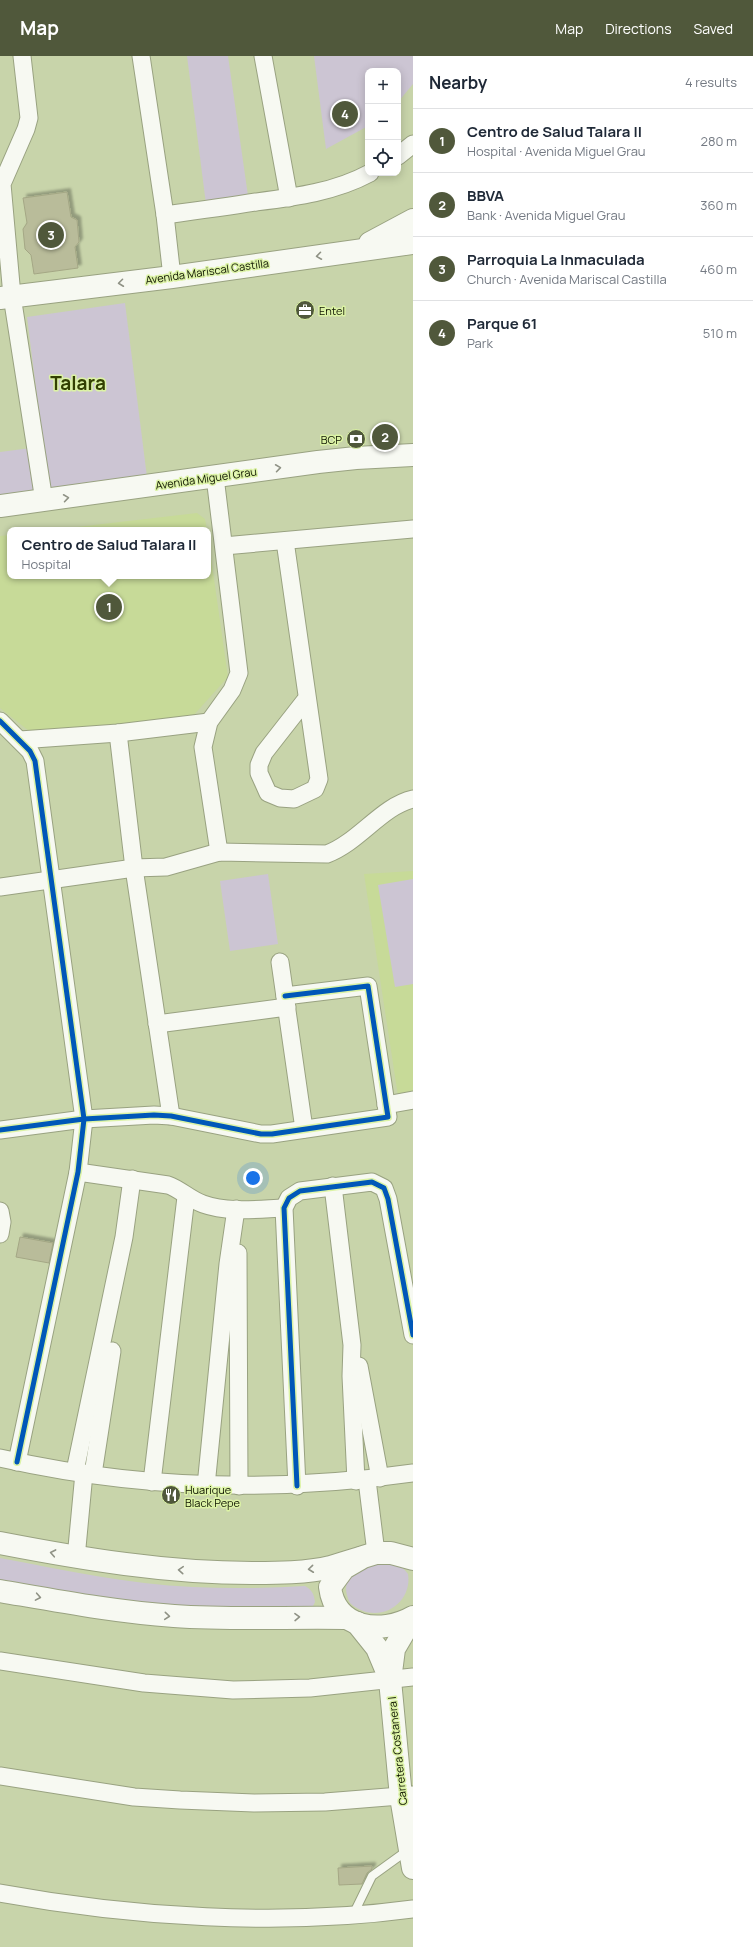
<!DOCTYPE html>
<html lang="en">
<head>
<meta charset="utf-8">
<style>
  :root { --surface:#fff; --page:#f2f2f3; --text:#1f2937; --muted:#747a83; --line:#e0e1e3; --accent:#50583b }
  body { margin:0; font-family:Manrope,sans-serif; background:var(--page); color:var(--text) }
  .controls { position:absolute; right:12px; top:12px; display:grid; overflow:hidden; border-radius:8px; box-shadow:0 2px 10px #0003 }
  .controls button { width:36px; height:36px; display:grid; place-items:center; padding:0; border:0; border-bottom:1px solid var(--line); background:var(--surface); color:var(--text); font:20px sans-serif }
  .you { position:absolute; left:253px; top:1122px; width:14px; height:14px; margin:-10px; border:3px solid #fff; border-radius:50%; background:#1a73e8; box-shadow:0 0 0 6px #1a73e833 }
  .badge { display:grid; place-items:center; width:26px; height:26px; border-radius:50%; background:var(--accent); color:#fff; font-size:13px; font-weight:700 }
  .pin { position:absolute; translate:-50% -50%; border:2px solid #fff; box-shadow:0 1px 4px #0006 }
  .popup { position:absolute; left:7px; top:471px; width:204px; height:52px; box-sizing:border-box; display:grid; place-content:center; border-radius:8px; background:var(--surface); filter:drop-shadow(0 1px 3px #0005); font-size:13px; white-space:nowrap; color:var(--muted) }
  .popup b { font-size:15px; color:var(--text) }
  .popup::after { content:''; position:absolute; left:50%; top:100%; margin-left:-8px; border:8px solid transparent; border-top-color:var(--surface) }
  .list { margin:0; padding:0; list-style:none }
  h2 { display:flex; justify-content:space-between; align-items:center; height:52px; margin:0; padding:0 16px; font-size:17px }
  h2 small { font-size:13px; font-weight:400; color:var(--muted) }
  .list li { display:grid; grid-template-columns:26px 1fr auto; gap:12px; align-items:center; box-sizing:border-box; height:64px; padding:0 16px; border-top:1px solid var(--line) }
  .list b { display:block; font-size:15px; white-space:nowrap }
  .list p { margin:0; font-size:13px; white-space:nowrap; color:var(--muted) }
  .list em { font-size:13px; font-style:normal; color:var(--muted) }
  .icon { flex:none; width:22px; height:22px; fill:none; stroke:currentColor; stroke-width:2; stroke-linecap:round; stroke-linejoin:round }
  .map { position:relative; flex:none; width:413px; height:1891px; overflow:hidden }
  header { display:flex; align-items:center; gap:24px; box-sizing:border-box; height:56px; padding:0 20px; background:var(--accent); color:#fff }
  header strong { font-size:19px }
  nav { display:flex; gap:22px; margin-inline-start:auto; font-size:14px }
  main { display:flex }
  aside { flex:1; background:var(--surface) }
  .map>svg:first-child { display:block }
  .built { fill:#c7da98 }
  .green { fill:#ccc5d3 }
  .building { fill:#b9bc9a; stroke:#a4a785; filter:url(#shadow) }
  .lines { fill:none; stroke-linecap:round; stroke-linejoin:round }
  .lane-casing { stroke:#99a281; stroke-width:10 }
  .street-casing { stroke:#99a281; stroke-width:19 }
  .secondary-casing { stroke:#99a281; stroke-width:24 }
  .primary-casing { stroke:#99a281; stroke-width:24 }
  .lane { stroke:#f7f9f2; stroke-width:8 }
  .street { stroke:#f7f9f2; stroke-width:17 }
  .secondary { stroke:#f7f9f2; stroke-width:22 }
  .primary { stroke:#f7f9f2; stroke-width:22 }
  .cycleway-casing { stroke:#dcf3a5; stroke-width:8 }
  .cycleway { stroke:#0057b8; stroke-width:5 }
  .oneway { stroke:#8f9285 }
  .labels { text-anchor:middle; dominant-baseline:central; stroke-width:3; stroke-linejoin:round; paint-order:stroke }
  .street-label { font-size:11px; fill:#0f1500; stroke:#dcf3a5 }
  .poi-label { font-size:11px; fill:#0f1500; stroke:#dcf3a5; text-anchor:start }
  .town-label { font-size:19px; font-weight:bold; fill:#334003; stroke:#dcf3a5 }
</style>
</head>
<body>
<header>
<strong>Map</strong>
<nav><a>Map</a><a>Directions</a><a>Saved</a></nav>
</header>
<main>
<div class="map">
<svg width="413" height="1891" viewBox="0 0 413 1891">
  <defs>
    <filter id="shadow"><feDropShadow dx="3.5" dy="-3.5" stdDeviation="1" flood-color="#0004"/></filter>
  </defs>
  <rect width="100%" height="100%" fill="#c8d4aa"/>
  <g class="built">
    <path d="M197,457L205,463L207,474H51Z"/>
    <path d="M10,479V520H208V481L228,621L192,661L38,682L0,652V480Z"/>
    <path d="M413,815V1038L398,1040L364,818Z"/>
  </g>
  <g class="green">
    <path d="M187,0H228L248,140L206,148Z"/>
    <path d="M314,0H413V28L398,46V15H368V70L326,93Z"/>
    <path d="M125,247L149,437L50,444L27,261Z"/>
    <path d="M31,392L36,434L0,455V396Z"/>
    <path d="M268,818L278,888L230,895L220,825Z"/>
    <path d="M413,823V928L395,931L378,829Z"/>
    <path d="M0,1502C64,1514 128,1528 193,1531C230,1533 268,1532 305,1530C312,1534 314,1538 315,1546L312,1552L195,1554L0,1527Z"/>
    <path d="M366,1506C375,1507 387,1506 396,1508C401,1510 405,1514 408,1518C413,1548 377,1571 350,1547C340,1525 351,1520 366,1506Z"/>
  </g>
  <g class="building">
    <path d="M67,136L71,161L77,164L79,186L75,191L78,212L34,218L31,199L25,193L23,173L27,167L23,142Z"/>
    <path d="M20,1181L53,1187L49,1207L16,1201Z"/>
    <path d="M372,1810V1813L367,1817L362,1828L339,1829L338,1812Z"/>
  </g>
  <g class="lines">
    <g class="lane-casing">
      <path id="lane" d="M353,1859L372,1820L408,1794"/>
    </g>
    <g class="street-casing">
      <g id="street">
        <path d="M22,0L29,62L26,73L2,128L12,240L44,445"/>
        <path d="M141,0L165,159L172,221"/>
        <path d="M263,0L289,142"/>
        <path d="M398,100L413,88"/>
        <path d="M165,159C195,155 225,151 256,146C295,141 335,136 370,117"/>
        <path d="M215,421L239,617L232,634L209,666L203,691L219,796"/>
        <path d="M285,485L319,723L315,733L294,743L280,742L268,737L259,717V709L264,697L307,642"/>
        <path d="M224,490L413,473"/>
        <path d="M0,665L30,695L35,705L84,1063L78,1116L17,1406"/>
        <path d="M118,677L134,812L171,1060"/>
        <path d="M20,684L118,677L209,666"/>
        <path d="M0,831L134,812L166,811L219,796L327,798C359,786 382,750 413,743"/>
        <path d="M280,906L304,1073"/>
        <path d="M157,968L287,951"/>
        <path d="M386,1049L413,1044"/>
        <path d="M0,1074L84,1063L154,1059L171,1060L261,1078H272L388,1061L368,930L285,940"/>
        <path d="M78,1116L168,1129C180,1133 189,1143 203,1148C228,1157 258,1153 284,1152"/>
        <path d="M333,1130L352,1289L351,1320L356,1425"/>
        <path d="M0,1155L2,1166L0,1178"/>
        <path d="M238,1197L239,1430"/>
        <path d="M359,1310L380,1422"/>
        <path d="M0,1402C137,1433 274,1437 413,1417"/>
        <path d="M75,1415L124,1181L132,1123"/>
        <path d="M93,1418L112,1295"/>
        <path d="M367,1424L376,1497"/>
        <path d="M152,1426L186,1141"/>
        <path d="M206,1430L228,1208L236,1153"/>
        <path d="M297,1430L284,1152L289,1142L300,1135L372,1126L384,1132L388,1143L413,1279"/>
        <path d="M76,1502L84,1417"/>
        <path d="M0,1605L144,1627L233,1634L310,1632L413,1621"/>
        <path d="M0,1720L134,1741L180,1744L254,1747L325,1746L413,1739"/>
        <path d="M0,1837C131,1861 281,1871 413,1853"/>
      </g>
    </g>
    <g class="secondary-casing">
      <g id="secondary">
        <path d="M370,187L413,164"/>
        <path d="M0,242L172,221L413,187"/>
        <path d="M0,450L318,406L356,402L413,399"/>
        <path d="M0,1487C83,1503 167,1517 252,1517C276,1517 307,1517 331,1511C340,1508 350,1505 360,1502"/>
        <path d="M0,1535C58,1545 116,1556 174,1560C231,1564 288,1561 345,1562"/>
      </g>
    </g>
    <g class="primary-casing">
      <g id="primary">
        <path d="M413,1503L391,1497H376L363,1501L344,1512L330,1531C335,1573 381,1579 413,1561"/>
        <path d="M412,1562L394,1593L390,1624L401,1741L413,1812"/>
        <path d="M357,1567L377,1592L390,1623"/>
      </g>
    </g>
    <use href="#lane" class="lane"/>
    <use href="#street" class="street"/>
    <use href="#secondary" class="secondary"/>
    <use href="#primary" class="primary"/>
    <g class="cycleway-casing">
      <g id="cycleway">
        <path d="M0,665L30,695L35,705L84,1063L78,1116L17,1406"/>
        <path d="M0,1074L84,1063L154,1059L171,1060L261,1078H272L388,1061L368,930L285,940"/>
        <path d="M297,1430L284,1152L289,1142L300,1135L372,1126L384,1132L388,1143L413,1279"/>
      </g>
    </g>
    <use href="#cycleway" class="cycleway"/>
  </g>
  <defs><path id="oneway-chevron" d="M-2-3.5L2.5 0L-2 3.5" fill="none" stroke-width="1.6" stroke-linecap="round" stroke-linejoin="round"/></defs>
  <g class="oneway">
    <use href="#oneway-chevron" transform="translate(319 200) rotate(172)"/>
    <use href="#oneway-chevron" transform="translate(121 227) rotate(173)"/>
    <use href="#oneway-chevron" transform="translate(278 412) rotate(-8)"/>
    <use href="#oneway-chevron" transform="translate(66 442) rotate(-8)"/>
    <use href="#oneway-chevron" transform="translate(53 1497) rotate(-169)"/>
    <use href="#oneway-chevron" transform="translate(311 1513) rotate(174)"/>
    <use href="#oneway-chevron" transform="translate(181 1514) rotate(-176)"/>
    <use href="#oneway-chevron" transform="translate(38 1541) rotate(10)"/>
    <use href="#oneway-chevron" transform="translate(167 1560) rotate(5)"/>
    <use href="#oneway-chevron" transform="translate(297 1561) rotate(-1)"/>
  </g>
  <defs>
    <g id="office-disc" transform="scale(1)"><circle r="9.5" fill="#50583b" stroke="#dcf3a5"/><path d="M-6-3h4V-5.5h4V-3h4V5H-6ZM-1-4.5V-3h2v-1.5ZM-6 0V1H6V0Z" fill="#fff"/></g>
    <g id="bank-disc" transform="scale(1)"><circle r="9.5" fill="#50583b" stroke="#dcf3a5"/><path d="M-6-4H6V4H-6ZM0-2.3a2.3 2.3 0 1 0 0 4.6a2.3 2.3 0 1 0 0-4.6Z" fill="#fff"/></g>
    <g id="restaurant-disc" transform="scale(1)"><circle r="9.5" fill="#50583b" stroke="#dcf3a5"/><path d="M-5-6h1v4h1v-4h1v4h1v-4h1v5L-1.5 .5V6h-2V.5L-5-1ZM5-6V6H3V1.5H1.5Q1.5-4 5-6Z" fill="#fff"/></g>
  </defs>
  <g fill-rule="evenodd">
    <use href="#office-disc" x="305" y="254"/>
    <use href="#bank-disc" x="356" y="383"/>
    <use href="#restaurant-disc" x="171" y="1439"/>
  </g>
  <g class="labels">
    <g class="street-label">
      <text transform="translate(207 215) rotate(-8)">Avenida Mariscal Castilla</text>
      <text transform="translate(206 422) rotate(-8)">Avenida Miguel Grau</text>
      <text transform="translate(397 1695) rotate(-96)">Carretera Costanera I</text>
    </g>
    <g class="poi-label">
      <text x="319" y="254">Entel</text>
      <text x="342" y="383" text-anchor="end">BCP</text>
      <text x="185" y="1433">Huarique<tspan x="185" dy="13">Black Pepe</tspan></text>
    </g>
    <g class="town-label">
      <text x="78" y="327">Talara</text>
    </g>
  </g>
</svg>
<div class="controls">
<button>+</button>
<button>−</button>
<button><svg class="icon" aria-label="locate" viewBox="0 0 24 24"><circle cx="12" cy="12" r="6"/><path d="M12 2v4M12 18v4M2 12h4M18 12h4"/></svg></button>
</div>
<div class="you"></div>
<div class="pin badge" style="left:109px;top:551px">1</div>
<div class="popup"><b>Centro de Salud Talara II</b>Hospital</div>
<div class="pin badge" style="left:385px;top:381px">2</div>
<div class="pin badge" style="left:51px;top:179px">3</div>
<div class="pin badge" style="left:345px;top:58px">4</div>
</div>
<aside>
<h2>Nearby<small>4 results</small></h2>
<ul class="list">
<li><span class="badge">1</span><div><b>Centro de Salud Talara II</b><p>Hospital · Avenida Miguel Grau</p></div><em>280 m</em></li>
<li><span class="badge">2</span><div><b>BBVA</b><p>Bank · Avenida Miguel Grau</p></div><em>360 m</em></li>
<li><span class="badge">3</span><div><b>Parroquia La Inmaculada</b><p>Church · Avenida Mariscal Castilla</p></div><em>460 m</em></li>
<li><span class="badge">4</span><div><b>Parque 61</b><p>Park</p></div><em>510 m</em></li>
</ul>
</aside>
</main>
</body>
</html>
